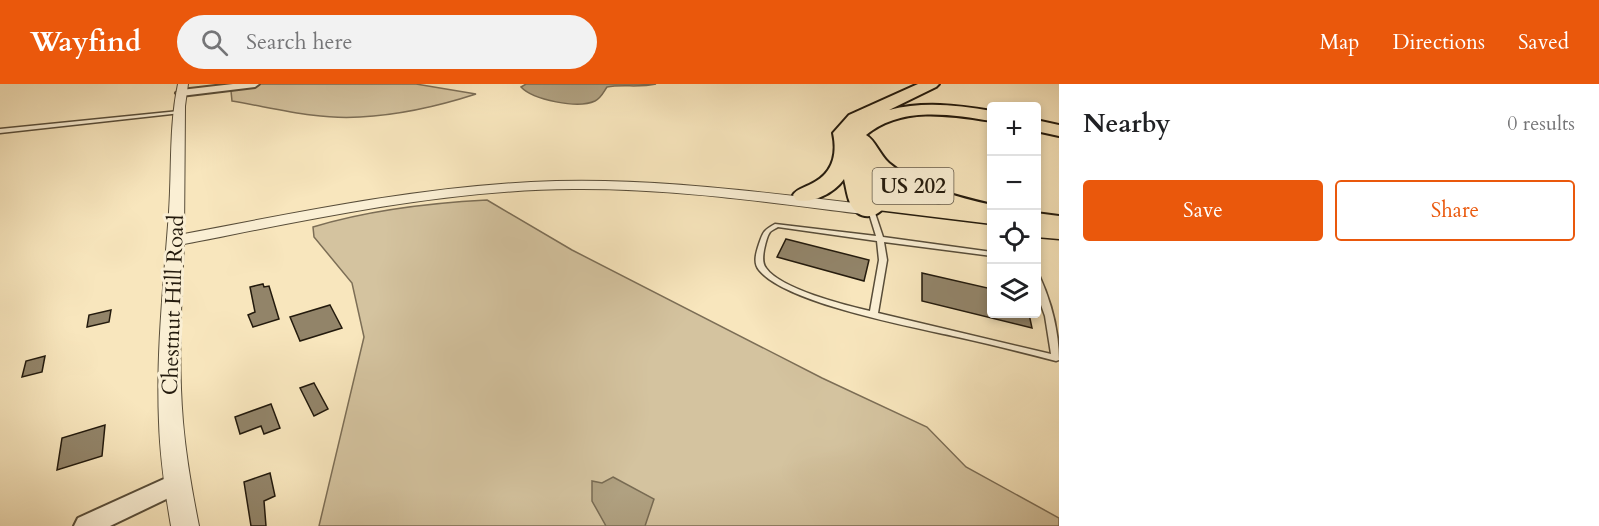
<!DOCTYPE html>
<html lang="en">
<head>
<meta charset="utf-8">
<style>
  :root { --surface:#fff; --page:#f2f2f2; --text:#202124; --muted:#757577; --line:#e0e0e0; --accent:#ea580c }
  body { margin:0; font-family:Cardo,serif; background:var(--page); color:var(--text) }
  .controls { position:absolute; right:18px; top:18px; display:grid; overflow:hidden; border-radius:6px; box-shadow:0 3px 9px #0003 }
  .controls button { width:54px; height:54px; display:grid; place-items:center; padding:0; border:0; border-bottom:2px solid var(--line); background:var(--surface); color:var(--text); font:30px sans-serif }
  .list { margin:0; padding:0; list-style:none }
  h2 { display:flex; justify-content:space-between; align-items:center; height:78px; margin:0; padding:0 24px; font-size:26px }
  h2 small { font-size:20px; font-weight:400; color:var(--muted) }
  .actions { display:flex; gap:12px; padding:18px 24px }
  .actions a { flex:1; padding:14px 0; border:2px solid var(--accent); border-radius:6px; text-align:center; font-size:21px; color:var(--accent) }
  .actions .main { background:var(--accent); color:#fff }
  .icon { flex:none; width:33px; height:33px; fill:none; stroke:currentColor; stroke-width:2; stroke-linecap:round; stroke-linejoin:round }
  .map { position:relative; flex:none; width:1059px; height:442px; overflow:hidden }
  header { display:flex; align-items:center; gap:36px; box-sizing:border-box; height:84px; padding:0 30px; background:var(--accent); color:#fff }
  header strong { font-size:28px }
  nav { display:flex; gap:33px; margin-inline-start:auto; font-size:21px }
  .search { width:420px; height:54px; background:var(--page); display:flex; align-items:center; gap:15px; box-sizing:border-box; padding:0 21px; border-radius:33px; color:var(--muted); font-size:22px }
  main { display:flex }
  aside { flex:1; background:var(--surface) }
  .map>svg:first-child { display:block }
  .green { fill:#d4c39f; stroke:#7c6e56; stroke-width:1.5 }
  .water { fill:#b0a181; stroke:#786b53; stroke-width:1.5 }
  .building { fill:#928469; stroke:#231a0d; stroke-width:1.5 }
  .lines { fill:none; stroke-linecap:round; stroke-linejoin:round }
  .service-casing { stroke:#584d39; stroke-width:3 }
  .minor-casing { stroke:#584d39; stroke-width:4 }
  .tertiary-casing { stroke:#584d39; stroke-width:2 }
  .trunk-casing { stroke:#231a0d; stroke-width:3 }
  .motorway-casing { stroke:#231a0d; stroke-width:4 }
  .service { fill:#faefd4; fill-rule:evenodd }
  .minor { fill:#faefd4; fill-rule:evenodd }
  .tertiary { fill:#faefd4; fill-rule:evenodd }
  .trunk { fill:#f8e6bd; fill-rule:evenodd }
  .motorway { fill:#f8e6bd; fill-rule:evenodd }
  .labels { text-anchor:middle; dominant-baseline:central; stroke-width:6; stroke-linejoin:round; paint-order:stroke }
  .shield { fill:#faefd4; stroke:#645a49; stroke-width:1.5 }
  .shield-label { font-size:21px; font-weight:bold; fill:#231a0d }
  .street-label { font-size:22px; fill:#231a0d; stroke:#faefd4 }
</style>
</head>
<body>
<header>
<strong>Wayfind</strong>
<div class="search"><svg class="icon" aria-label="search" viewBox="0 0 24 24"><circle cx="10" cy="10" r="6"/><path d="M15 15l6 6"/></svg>Search here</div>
<nav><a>Map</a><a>Directions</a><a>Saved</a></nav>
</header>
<main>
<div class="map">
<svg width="1059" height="442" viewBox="0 0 1059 442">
  <rect width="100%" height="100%" fill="#f8e6bd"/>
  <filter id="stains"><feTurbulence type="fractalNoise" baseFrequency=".00333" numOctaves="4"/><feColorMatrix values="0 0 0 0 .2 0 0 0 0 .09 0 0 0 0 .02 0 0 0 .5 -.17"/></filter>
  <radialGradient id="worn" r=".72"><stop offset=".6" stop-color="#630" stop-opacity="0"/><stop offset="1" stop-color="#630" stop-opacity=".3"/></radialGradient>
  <g class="green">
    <path d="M251,0H416L476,10C439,22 399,31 360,33C317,36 274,24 232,17L231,7Z"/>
    <path d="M487,116L572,166L822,294L927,343L966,383L1059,434V442H319L364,253L352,199L314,153L313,143C369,126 429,119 487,116Z"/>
  </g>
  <g class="water">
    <path d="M526,0H656C639,4 623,0 607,3C603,9 601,14 595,17C578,25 533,16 521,3Z"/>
    <path d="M613,393L654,415L645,442H606L592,417V397L602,399Z"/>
  </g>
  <g class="building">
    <path d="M786,155L869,176L864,197L777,173Z"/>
    <path d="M922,189L992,205V230H1029L1032,244L922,217Z"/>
    <path d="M263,200L264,203L269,202L279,235L253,243L248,231L255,228L250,203Z"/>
    <path d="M330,221L342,244L300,257L290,233Z"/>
    <path d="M111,226L109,238L87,243L89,231Z"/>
    <path d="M45,272L42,288L22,293L26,277Z"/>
    <path d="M314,299L328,325L314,332L300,304Z"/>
    <path d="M271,320L280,344L264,350L261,342L240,350L235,333Z"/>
    <path d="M105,341L102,372L57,386L62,354Z"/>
    <path d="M270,389L275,412L264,417L266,442H251L244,398Z"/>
  </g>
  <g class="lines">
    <g class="service-casing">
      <g id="service">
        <path d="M179,27H181V29L0,49V45Z"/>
        <path d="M871,124L874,126L883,153L992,168V172L884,158L887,176L878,229L1051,270L1045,232L1036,207V191H1039C1051,217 1059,248 1059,276L1056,277C1025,269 994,261 962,254C918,244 786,220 759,186C753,179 756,169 759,160C763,148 764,146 775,140L876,152L868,126ZM778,143L877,157L879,176L870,227C844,221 781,205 766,184C762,179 763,172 764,166C765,161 767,152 770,148C772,146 775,145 778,143Z"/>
      </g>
    </g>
    <g class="minor-casing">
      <g id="minor">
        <path d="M233,0H259L255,3L181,12L176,9L181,6Z"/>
        <path d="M175,390L183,393L186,400L183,407L110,442H74L78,434Z"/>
      </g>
    </g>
    <g class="tertiary-casing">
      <path id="tertiary" d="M178,0H188L185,22L184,150C299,128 414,104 531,98C645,92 758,108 871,121L879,126L871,131C772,119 673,104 573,105C442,106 312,135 184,160C181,219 178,279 183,338C186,373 192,407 199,442H171C165,407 160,373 159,338C156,267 164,197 169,128C172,85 169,41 178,0Z"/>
    </g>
    <g class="trunk-casing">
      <g id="trunk">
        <path d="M861,112L992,126V140L853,123L850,118L853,113Z"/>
        <path d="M1036,139L1059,141V155L1036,153Z"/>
      </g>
    </g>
    <g class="motorway-casing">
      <g id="motorway">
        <path d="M918,0H939L936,3L889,26C923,17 957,21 992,27V37C949,30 901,22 866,51C875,56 880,71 889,79C917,103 957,113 992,121V135C950,125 911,114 876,88L887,120C877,135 859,138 850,119C847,112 846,103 844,95C834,109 813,120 796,116L793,111C797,105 803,104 809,101C832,91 838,72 833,49L849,31Z"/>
        <path d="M1036,36L1059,41V52L1036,47Z"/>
        <path d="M1036,129L1059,132V146L1036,143Z"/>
      </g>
    </g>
    <use href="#service" class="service"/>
    <use href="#minor" class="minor"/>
    <use href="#tertiary" class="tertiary"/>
    <use href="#trunk" class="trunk"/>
    <use href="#motorway" class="motorway"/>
  </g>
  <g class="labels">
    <rect class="shield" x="872.5" y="84" width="81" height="36" rx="4.5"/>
    <g class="shield-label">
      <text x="913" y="102">US 202</text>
    </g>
    <g class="street-label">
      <text transform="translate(173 221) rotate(-88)">Chestnut Hill Road</text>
    </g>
  </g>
  <rect width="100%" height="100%" filter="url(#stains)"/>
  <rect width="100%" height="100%" fill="url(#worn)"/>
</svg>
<div class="controls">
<button>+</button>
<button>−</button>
<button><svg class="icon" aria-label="locate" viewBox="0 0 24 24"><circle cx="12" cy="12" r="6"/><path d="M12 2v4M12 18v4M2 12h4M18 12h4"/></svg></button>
<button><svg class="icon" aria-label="layers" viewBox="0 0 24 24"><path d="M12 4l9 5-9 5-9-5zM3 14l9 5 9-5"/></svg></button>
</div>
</div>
<aside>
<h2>Nearby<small>0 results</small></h2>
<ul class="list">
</ul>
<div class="actions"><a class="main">Save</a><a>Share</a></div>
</aside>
</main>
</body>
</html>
